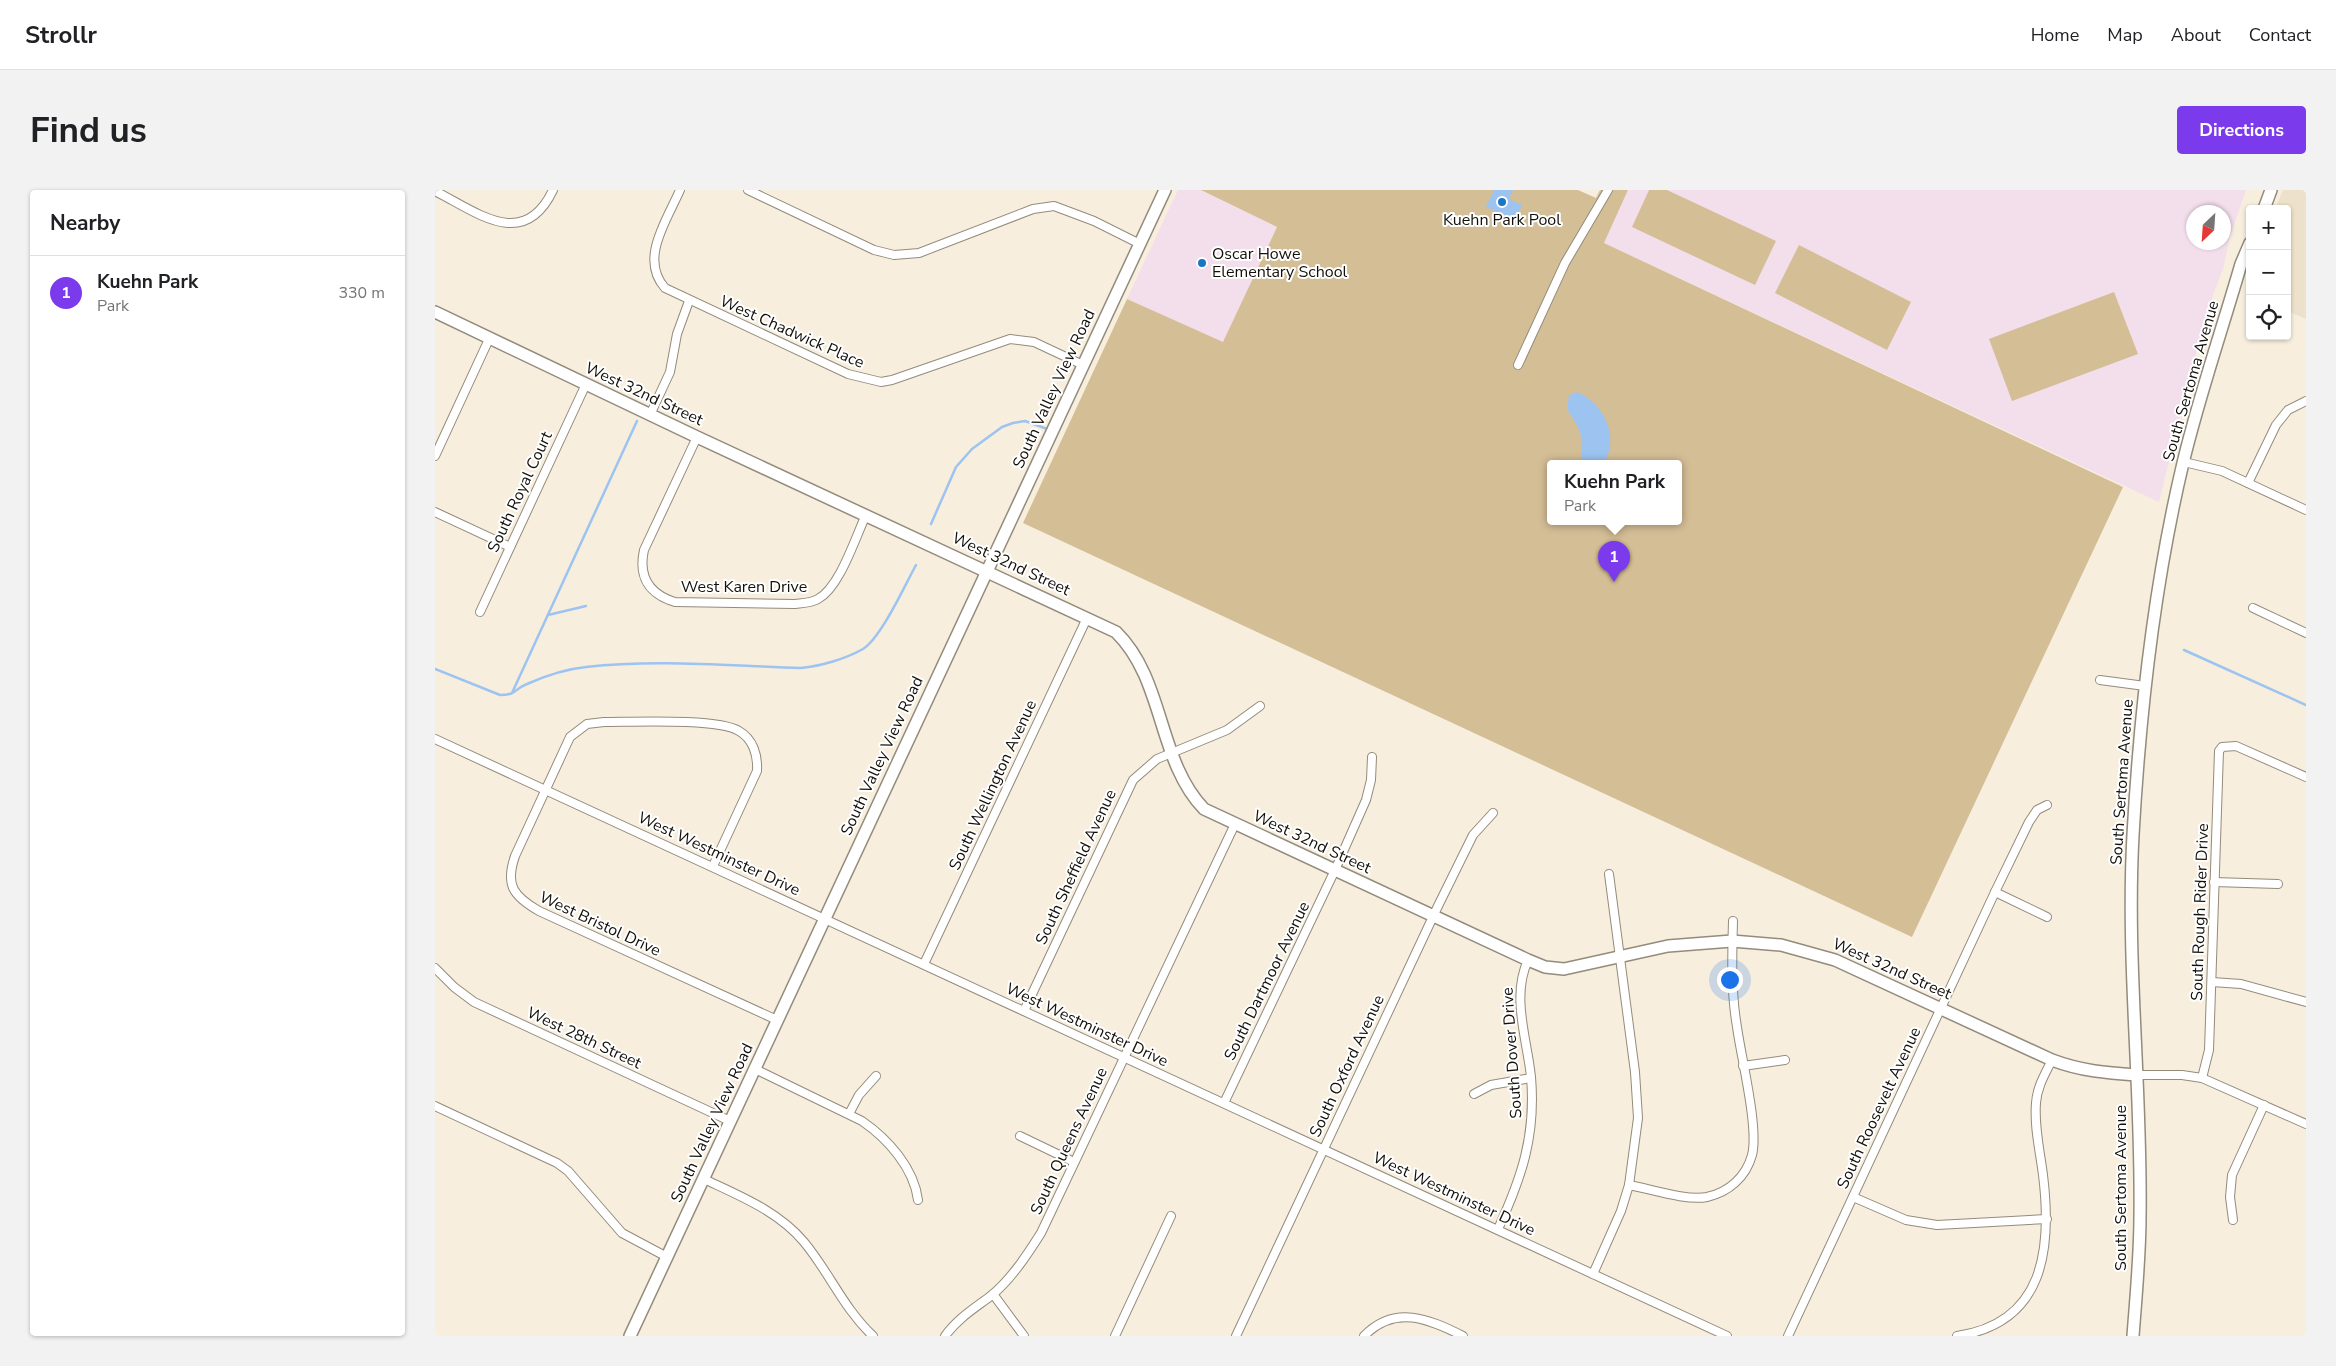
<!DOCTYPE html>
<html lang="en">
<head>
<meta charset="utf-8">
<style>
  :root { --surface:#fff; --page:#f2f2f2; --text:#202124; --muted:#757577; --line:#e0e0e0; --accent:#7c3aed }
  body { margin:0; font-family:"Nunito Sans",sans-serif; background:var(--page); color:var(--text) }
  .controls { position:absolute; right:15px; top:15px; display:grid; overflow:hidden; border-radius:5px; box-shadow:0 1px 4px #0004 }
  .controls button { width:45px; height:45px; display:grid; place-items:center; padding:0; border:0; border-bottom:1px solid var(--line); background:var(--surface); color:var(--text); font:25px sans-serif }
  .compass { position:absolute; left:1751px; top:15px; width:45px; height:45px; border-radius:50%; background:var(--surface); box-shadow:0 1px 4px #0004; rotate:205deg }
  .you { position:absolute; left:1294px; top:789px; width:18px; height:18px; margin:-12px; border:4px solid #fff; border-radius:50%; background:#1a73e8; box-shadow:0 0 0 8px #1a73e833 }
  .badge { display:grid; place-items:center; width:32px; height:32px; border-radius:50%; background:var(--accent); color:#fff; font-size:16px; font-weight:700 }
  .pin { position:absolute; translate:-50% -41px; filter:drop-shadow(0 1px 2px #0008) }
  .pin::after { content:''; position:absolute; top:26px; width:18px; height:15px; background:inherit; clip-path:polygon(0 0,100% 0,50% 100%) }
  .popup { position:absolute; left:1112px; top:270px; width:135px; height:65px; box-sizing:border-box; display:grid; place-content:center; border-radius:5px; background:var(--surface); filter:drop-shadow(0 1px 4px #0005); font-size:16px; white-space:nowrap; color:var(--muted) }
  .popup b { font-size:19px; color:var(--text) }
  .popup::after { content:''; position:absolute; left:50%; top:100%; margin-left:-10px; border:10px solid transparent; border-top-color:var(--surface) }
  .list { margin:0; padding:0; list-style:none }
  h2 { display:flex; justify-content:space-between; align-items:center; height:65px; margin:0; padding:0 20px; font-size:21px }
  h2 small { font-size:16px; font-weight:400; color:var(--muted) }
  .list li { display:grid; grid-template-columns:32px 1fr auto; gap:15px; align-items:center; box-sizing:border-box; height:75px; padding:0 20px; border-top:1px solid var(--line) }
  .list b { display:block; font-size:19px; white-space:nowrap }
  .list p { margin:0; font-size:16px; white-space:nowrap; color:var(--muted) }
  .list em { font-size:16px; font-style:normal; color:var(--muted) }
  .icon { flex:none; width:28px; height:28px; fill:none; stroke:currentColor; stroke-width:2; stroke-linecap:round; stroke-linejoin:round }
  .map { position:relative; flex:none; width:1871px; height:1146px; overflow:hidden; border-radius:5px }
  header { display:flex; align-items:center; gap:30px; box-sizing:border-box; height:70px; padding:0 25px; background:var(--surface); border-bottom:1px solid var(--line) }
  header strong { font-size:24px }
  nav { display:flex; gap:28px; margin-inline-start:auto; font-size:18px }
  .intro { display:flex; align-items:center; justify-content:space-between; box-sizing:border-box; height:120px; padding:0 30px }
  h1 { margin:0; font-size:35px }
  .button { padding:12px 22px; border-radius:5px; background:var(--accent); color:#fff; font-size:18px; font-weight:700 }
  main { display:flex; gap:30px; padding:0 30px }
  aside { flex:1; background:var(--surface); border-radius:5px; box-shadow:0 1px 4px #0004 }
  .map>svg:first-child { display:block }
  .built { fill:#eee1cb }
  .education { fill:#f3deec; fill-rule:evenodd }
  .green { fill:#d4be96; fill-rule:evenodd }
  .water { fill:#9dc4f1 }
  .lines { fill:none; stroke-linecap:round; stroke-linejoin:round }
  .stream { stroke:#9dc4f1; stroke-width:2.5 }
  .street-casing { stroke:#938b7c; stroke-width:10 }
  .secondary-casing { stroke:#938b7c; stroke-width:14 }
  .street { stroke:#fff; stroke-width:8 }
  .secondary { stroke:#fff; stroke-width:11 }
  .poi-dot { fill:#1977c3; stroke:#fff; stroke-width:2 }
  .labels { text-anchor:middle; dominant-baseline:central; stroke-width:4; stroke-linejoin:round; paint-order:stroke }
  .poi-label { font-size:16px; fill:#13100a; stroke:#fff }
  .street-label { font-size:16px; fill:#13100a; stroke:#fff }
</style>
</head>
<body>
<header>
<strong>Strollr</strong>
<nav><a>Home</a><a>Map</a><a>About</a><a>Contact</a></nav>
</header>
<div class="intro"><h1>Find us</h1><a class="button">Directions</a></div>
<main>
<aside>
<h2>Nearby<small></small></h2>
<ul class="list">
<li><span class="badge">1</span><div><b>Kuehn Park</b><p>Park</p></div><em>330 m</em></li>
</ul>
</aside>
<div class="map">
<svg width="1871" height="1146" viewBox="0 0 1871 1146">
  <rect width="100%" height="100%" fill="#f7eede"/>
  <path class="built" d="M1848,0H1871V129L1852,121V19H1840Z"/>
  <g class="education">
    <path d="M743,0H766L842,37L788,153L692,109Z"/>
    <path d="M1193,0H1811L1795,47L1788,79L1778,105L1763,156L1724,312L1169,53ZM1758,22H1788V52H1758Z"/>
  </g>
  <g class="green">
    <path d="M766,0H1143L1161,8L1165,0H1193L1169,53L1688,297L1477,747L588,333L692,109L788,152L842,37ZM1115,273H1243V331H1115Z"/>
    <path d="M1214,0H1232L1341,51L1320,95L1197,37Z"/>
    <path d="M1364,55L1476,112L1452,160L1340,103Z"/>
    <path d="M1679,102L1703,164L1577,211L1554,149Z"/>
  </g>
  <g class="water">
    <path d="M1059,0H1078L1074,9L1087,15L1081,30L1051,17Z"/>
    <path d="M1142,202C1169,213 1185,247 1169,273H1147L1146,270V246L1142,235L1132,219L1134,205Z"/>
  </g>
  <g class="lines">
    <g class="stream">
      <path d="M496,334L521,277L537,259L567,237L578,233L590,231L615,240"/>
      <path d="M113,425L151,416"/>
      <path d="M1749,460L1871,515"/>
      <path d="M0,479L65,505C82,505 79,499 92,494C110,486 131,479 151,477C222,469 294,476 366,478C386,476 410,469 428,459C446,448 470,395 481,375"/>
      <path d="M77,503L202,231"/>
    </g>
    <g class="street-casing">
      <g id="street">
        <path d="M245,0C232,30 204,69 230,98L413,184L446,192L457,190L575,149L599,152L648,175"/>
        <path d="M313,0L439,60L459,65L484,63L598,19L619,16L659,31L705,54"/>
        <path d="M0,1C43,23 89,61 118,0"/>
        <path d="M1083,175L1130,73L1173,0"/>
        <path d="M215,225L235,182L242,144L254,111"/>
        <path d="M262,247L209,360C203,387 214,404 240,412L360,414C369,413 376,413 383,409C405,397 420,348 431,325"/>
        <path d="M0,266L55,147"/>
        <path d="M1749,272L1787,281L1871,320"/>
        <path d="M1813,293L1841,235L1853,220L1871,211"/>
        <path d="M0,322L75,357"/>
        <path d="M1818,418L1871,443"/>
        <path d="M45,422L151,194"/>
        <path d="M1665,490L1710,496"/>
        <path d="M0,549L1292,1146"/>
        <path d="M278,676L322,581C323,565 318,549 304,541C283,528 197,532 169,532L152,534L135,547L80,666C70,695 78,706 104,721L342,830"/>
        <path d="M1779,692L1843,694"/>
        <path d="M1560,702L1612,727"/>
        <path d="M489,774L652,428"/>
        <path d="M0,778L19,797L39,812L295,931"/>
        <path d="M1777,792L1806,794L1871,812"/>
        <path d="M589,821L698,590L722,569L792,540L825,516"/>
        <path d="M1308,876L1350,870"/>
        <path d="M320,879L427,931C453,949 479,978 483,1010"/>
        <path d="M1702,885H1747L1767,888L1871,934"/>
        <path d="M1767,888L1774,860L1784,561L1787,557L1801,556L1871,587"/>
        <path d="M1039,904L1056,895L1096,888"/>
        <path d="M789,913L900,680L931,610L936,590L937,567"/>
        <path d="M0,916L122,973L133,981L187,1043L232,1067"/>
        <path d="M414,924L424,905L441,886"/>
        <path d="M585,946L639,972"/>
        <path d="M269,989C305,1006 343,1021 369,1052C394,1082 409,1119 438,1146"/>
        <path d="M1194,995C1216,999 1251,1011 1272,1007C1294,1002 1311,987 1317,965C1324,938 1306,867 1302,837C1296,802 1297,767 1298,731"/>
        <path d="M1418,1007L1471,1030L1502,1035L1612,1029"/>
        <path d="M1798,1030L1795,1007L1797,985L1829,915"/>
        <path d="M1063,1039C1087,987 1101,945 1096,887C1092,848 1076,807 1093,770"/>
        <path d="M1158,1084L1186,1021L1194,995L1203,928L1200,882L1174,684"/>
        <path d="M558,1104L589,1146"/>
        <path d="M510,1146C523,1128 540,1118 557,1105C577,1088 592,1065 606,1043L800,634"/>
        <path d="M680,1146L736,1026"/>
        <path d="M801,1146L1003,716L1038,645L1058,623"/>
        <path d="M929,1146C960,1114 994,1129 1028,1146"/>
        <path d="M1353,1146L1560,702L1594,632L1602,620L1612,615"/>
        <path d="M1522,1146C1610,1133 1617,1058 1608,985C1605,961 1599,937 1601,913C1602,897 1610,884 1617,870"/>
      </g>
    </g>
    <g class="secondary-casing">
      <g id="secondary">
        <path d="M1829,19L1836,0"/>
        <path d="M0,122L262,247L681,442C730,490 722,570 769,619L1093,770L1110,777L1129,779L1233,756L1297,751L1346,755L1400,770L1617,870C1646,881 1672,883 1702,885"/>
        <path d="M195,1146L730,0"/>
        <path d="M1698,1146C1701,1106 1705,1066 1705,1026C1707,899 1691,772 1698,645C1705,520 1719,395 1748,273C1764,206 1787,140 1806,74L1815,53"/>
      </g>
    </g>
    <use href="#street" class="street"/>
    <use href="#secondary" class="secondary"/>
  </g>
  <g class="poi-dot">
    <circle cx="1067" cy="12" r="5"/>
    <circle cx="767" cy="73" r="5"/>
  </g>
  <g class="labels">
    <g class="poi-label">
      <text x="1067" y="30">Kuehn Park Pool</text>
      <text x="777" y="64" text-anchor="start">Oscar Howe<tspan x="777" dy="18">Elementary School</tspan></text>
    </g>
    <g class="street-label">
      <text transform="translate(357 142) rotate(24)">West Chadwick Place</text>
      <text transform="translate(1756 191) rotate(-74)">South Sertoma Avenue</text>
      <text transform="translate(619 199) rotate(-65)">South Valley View Road</text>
      <text transform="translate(209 204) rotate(25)">West 32nd Street</text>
      <text transform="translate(85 302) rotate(-65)">South Royal Court</text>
      <text transform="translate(576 374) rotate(25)">West 32nd Street</text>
      <text x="309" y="397">West Karen Drive</text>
      <text transform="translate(447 566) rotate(-65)">South Valley View Road</text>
      <text transform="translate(1687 592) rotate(-86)">South Sertoma Avenue</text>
      <text transform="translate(558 595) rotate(-65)">South Wellington Avenue</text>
      <text transform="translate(877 652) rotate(25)">West 32nd Street</text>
      <text transform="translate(284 664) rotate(25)">West Westminster Drive</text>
      <text transform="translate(641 677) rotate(-65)">South Sheffield Avenue</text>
      <text transform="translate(1765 722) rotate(-88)">South Rough Rider Drive</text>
      <text transform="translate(165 734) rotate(25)">West Bristol Drive</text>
      <text transform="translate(1457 779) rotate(24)">West 32nd Street</text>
      <text transform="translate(832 791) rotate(-64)">South Dartmoor Avenue</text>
      <text transform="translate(652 835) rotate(25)">West Westminster Drive</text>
      <text transform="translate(149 848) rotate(25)">West 28th Street</text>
      <text transform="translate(1077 863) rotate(-94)">South Dover Drive</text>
      <text transform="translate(912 876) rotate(-65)">South Oxford Avenue</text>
      <text transform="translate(1444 918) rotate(-65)">South Roosevelt Avenue</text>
      <text transform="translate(277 933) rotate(-65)">South Valley View Road</text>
      <text transform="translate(634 951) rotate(-65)">South Queens Avenue</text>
      <text transform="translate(1686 998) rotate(-90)">South Sertoma Avenue</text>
      <text transform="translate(1019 1004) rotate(25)">West Westminster Drive</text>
    </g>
  </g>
</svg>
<div class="controls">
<button>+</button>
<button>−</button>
<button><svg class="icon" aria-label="locate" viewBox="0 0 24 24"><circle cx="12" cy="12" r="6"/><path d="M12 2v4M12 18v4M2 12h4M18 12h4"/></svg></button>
</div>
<svg class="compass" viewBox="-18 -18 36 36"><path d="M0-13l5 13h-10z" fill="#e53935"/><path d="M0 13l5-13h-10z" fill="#757577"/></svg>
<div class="you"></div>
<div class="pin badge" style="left:1179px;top:392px">1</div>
<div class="popup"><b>Kuehn Park</b>Park</div>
</div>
</main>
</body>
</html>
